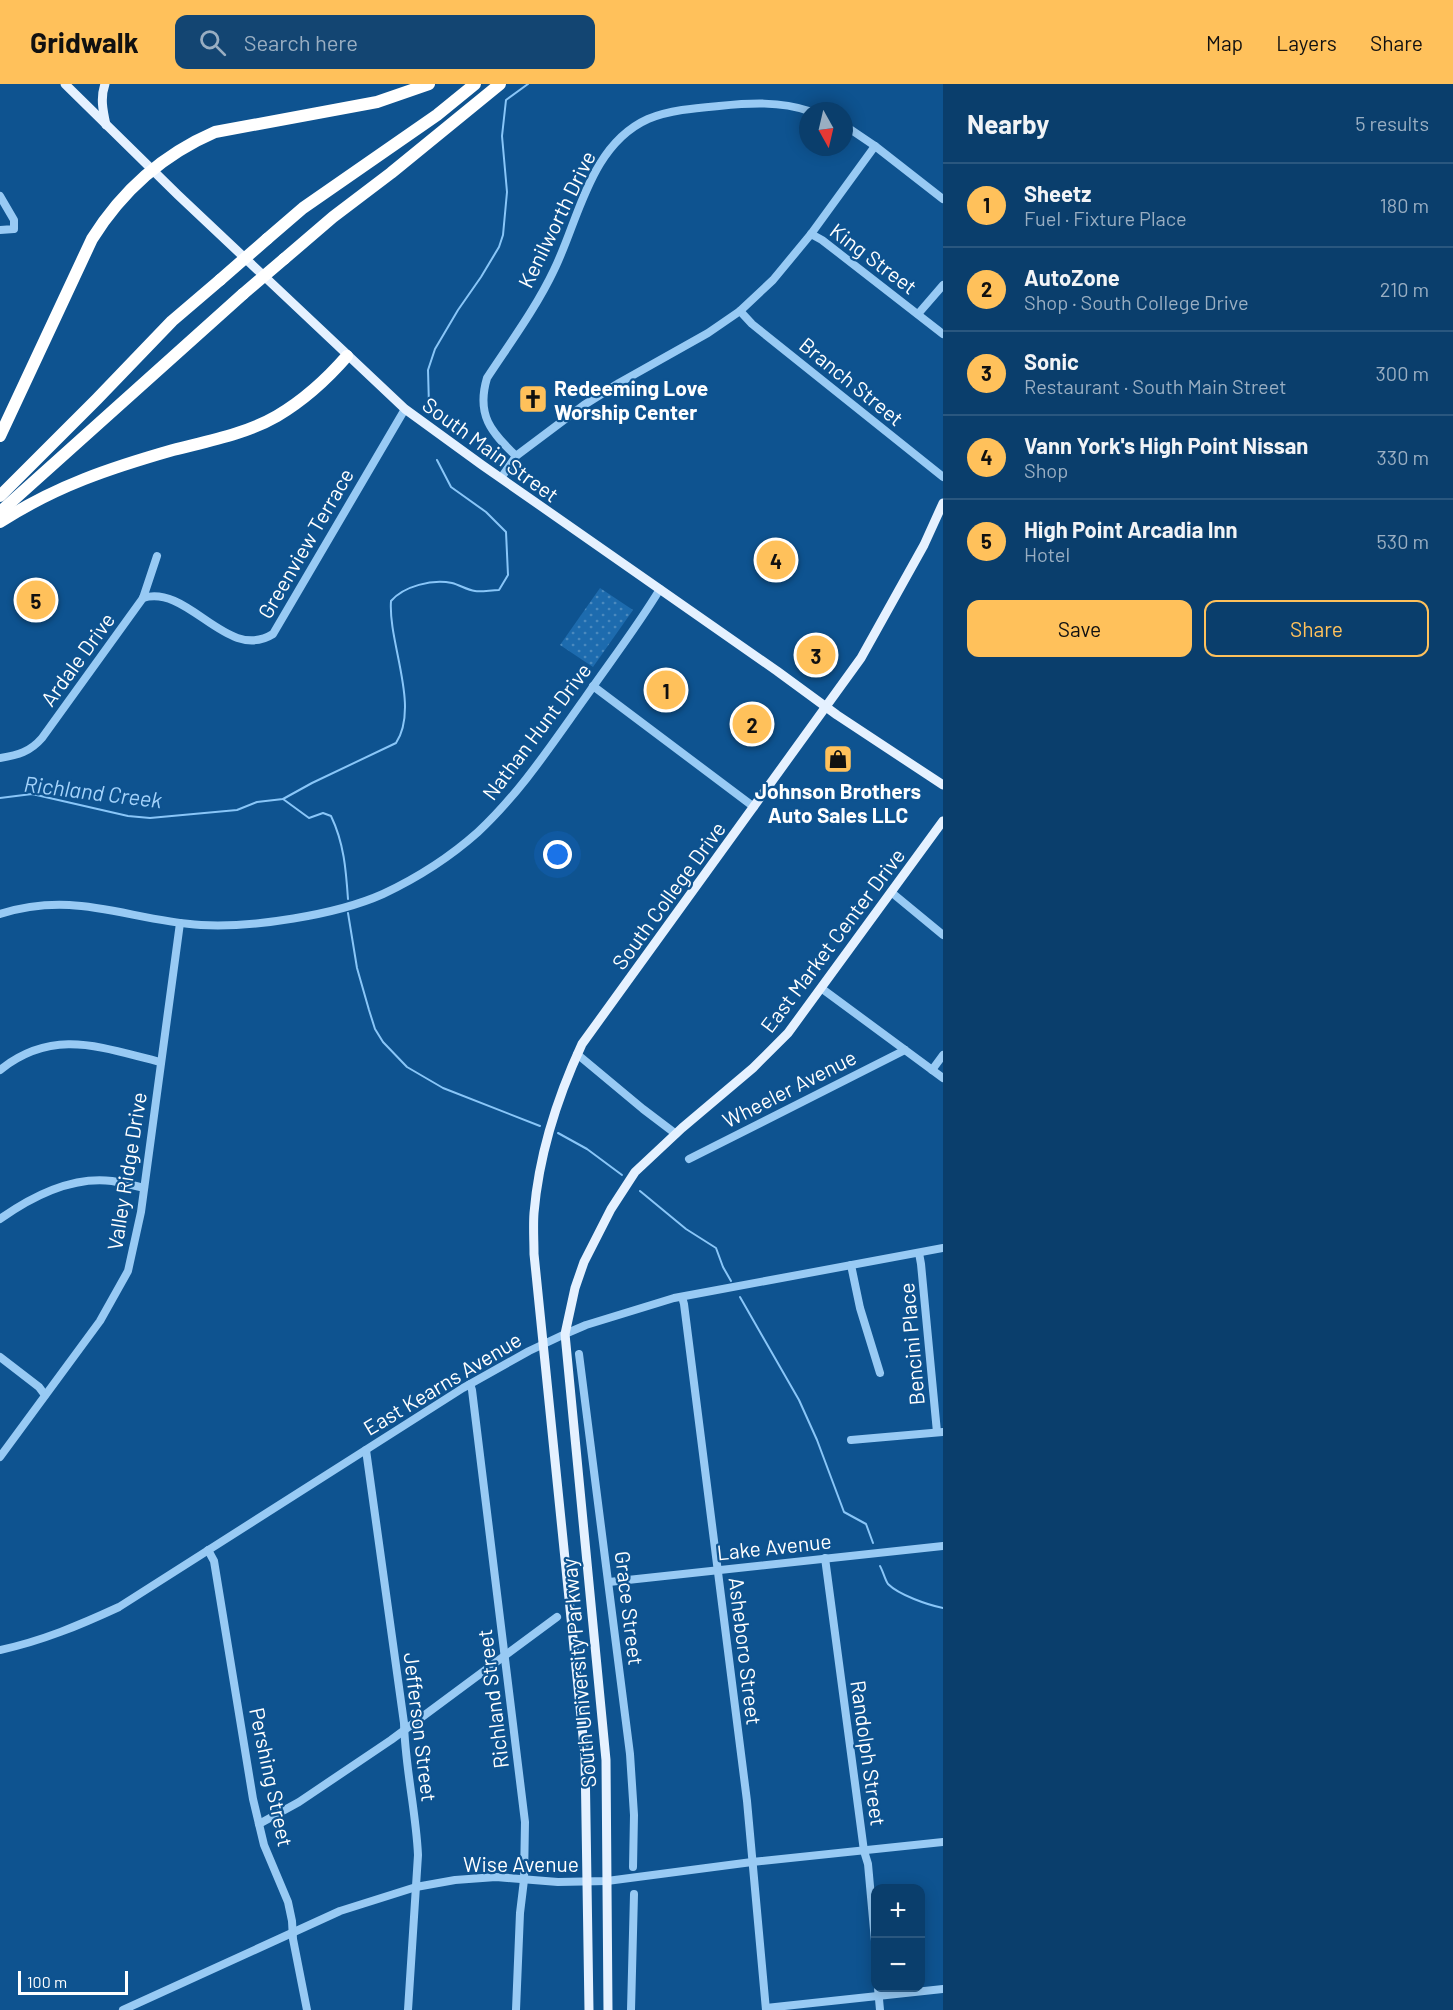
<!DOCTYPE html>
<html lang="en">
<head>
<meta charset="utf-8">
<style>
  :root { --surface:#0a3e6c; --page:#134572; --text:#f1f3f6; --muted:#99aec2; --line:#2a577f; --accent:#ffc15b }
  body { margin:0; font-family:Barlow,sans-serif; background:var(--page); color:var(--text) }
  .controls { position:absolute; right:18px; bottom:18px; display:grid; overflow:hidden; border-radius:12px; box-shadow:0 3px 15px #0003 }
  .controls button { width:54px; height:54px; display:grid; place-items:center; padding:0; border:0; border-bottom:2px solid var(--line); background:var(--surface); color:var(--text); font:30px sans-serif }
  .compass { position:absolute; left:799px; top:18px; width:54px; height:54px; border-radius:50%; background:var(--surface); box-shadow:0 3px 15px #0003; rotate:172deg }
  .scale { position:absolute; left:18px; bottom:15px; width:110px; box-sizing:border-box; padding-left:6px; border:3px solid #fff; border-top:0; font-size:16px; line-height:21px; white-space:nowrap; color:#fff; -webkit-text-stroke:4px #0e5390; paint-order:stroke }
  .you { position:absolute; left:558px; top:771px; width:21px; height:21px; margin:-15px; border:4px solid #fff; border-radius:50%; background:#1a73e8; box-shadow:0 0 0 9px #1a73e833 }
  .badge { display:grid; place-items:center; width:39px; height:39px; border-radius:50%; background:var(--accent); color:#111; font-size:20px; font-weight:700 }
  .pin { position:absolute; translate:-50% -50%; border:3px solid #fff; box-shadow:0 2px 6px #0006 }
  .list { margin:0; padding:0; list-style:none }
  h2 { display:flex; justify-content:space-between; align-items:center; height:78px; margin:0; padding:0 24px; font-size:26px }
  h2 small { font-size:20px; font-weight:400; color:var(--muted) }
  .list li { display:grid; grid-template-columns:39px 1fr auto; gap:18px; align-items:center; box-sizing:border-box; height:84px; padding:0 24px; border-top:2px solid var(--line) }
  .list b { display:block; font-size:22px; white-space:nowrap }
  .list p { margin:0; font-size:20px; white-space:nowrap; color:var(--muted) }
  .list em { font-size:20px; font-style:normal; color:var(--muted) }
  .actions { display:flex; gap:12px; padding:18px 24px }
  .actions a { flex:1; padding:14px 0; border:2px solid var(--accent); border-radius:12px; text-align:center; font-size:21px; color:var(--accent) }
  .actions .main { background:var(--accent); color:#111 }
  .icon { flex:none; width:33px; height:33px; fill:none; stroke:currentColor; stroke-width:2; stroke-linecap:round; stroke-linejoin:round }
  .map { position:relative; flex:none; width:943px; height:1926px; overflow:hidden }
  header { display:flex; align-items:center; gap:36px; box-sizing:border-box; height:84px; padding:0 30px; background:var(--accent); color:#111 }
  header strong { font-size:28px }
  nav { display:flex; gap:33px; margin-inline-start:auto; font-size:21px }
  .search { width:420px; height:54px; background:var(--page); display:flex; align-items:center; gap:15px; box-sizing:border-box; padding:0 21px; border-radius:12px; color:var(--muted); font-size:22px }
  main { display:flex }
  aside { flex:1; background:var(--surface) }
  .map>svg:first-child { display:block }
  .park { fill:url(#park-dots) }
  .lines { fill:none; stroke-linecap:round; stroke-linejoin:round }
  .stream { stroke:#89c6f8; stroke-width:2 }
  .minor { stroke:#98caf4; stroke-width:8 }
  .major { stroke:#e5f1ff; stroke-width:9 }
  .highway { stroke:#fff; stroke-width:12 }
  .highway-bridge { stroke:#fff; stroke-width:12 }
  .labels { text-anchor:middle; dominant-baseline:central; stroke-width:4.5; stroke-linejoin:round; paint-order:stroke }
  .street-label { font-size:21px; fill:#fff; stroke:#0e5390 }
  .poi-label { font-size:21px; font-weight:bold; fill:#fff; stroke:#0e5390; text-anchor:start }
  .water-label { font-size:22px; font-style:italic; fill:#a4d3fb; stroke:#0e5390 }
</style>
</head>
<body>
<header>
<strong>Gridwalk</strong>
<div class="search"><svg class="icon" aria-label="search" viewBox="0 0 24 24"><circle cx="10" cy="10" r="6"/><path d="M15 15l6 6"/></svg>Search here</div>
<nav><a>Map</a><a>Layers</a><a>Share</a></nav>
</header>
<main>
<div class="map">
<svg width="943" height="1926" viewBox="0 0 943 1926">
  <defs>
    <pattern id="park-dots" width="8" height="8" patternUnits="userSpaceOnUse" patternTransform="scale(1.5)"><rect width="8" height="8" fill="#1d6bae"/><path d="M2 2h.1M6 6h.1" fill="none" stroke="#4a89be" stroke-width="1.8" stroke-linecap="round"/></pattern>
  </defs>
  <rect width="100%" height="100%" fill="#0e5390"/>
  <path class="park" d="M600,504L633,526L593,583L560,561Z"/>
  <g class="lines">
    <g class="stream">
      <path d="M429,322L428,286L435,265L458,226L481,193L499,163L503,151L507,108L502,52L506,16L528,0"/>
      <path d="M0,714L32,710L128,732L150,734L237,726L257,718L283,715L312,699L396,659C420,622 388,559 391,517C404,502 432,495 452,499C460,501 467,506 475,507C482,508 491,506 499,506L508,491L506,448L486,428L451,403L437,376"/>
      <path d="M283,715L309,734L323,729L331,732C344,759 346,786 348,815"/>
      <path d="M348,829L357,884L369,926L375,945L383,958L407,983L443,1004L540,1042"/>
      <path d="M558,1049L587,1065L622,1091"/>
      <path d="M640,1107L686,1145L716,1164L723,1183L731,1197"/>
      <path d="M740,1213L799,1316L817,1356L844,1428L866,1440L873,1459"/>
      <path d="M880,1482C883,1487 885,1496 888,1500C899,1511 928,1521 943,1524"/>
    </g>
    <g class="minor">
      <path d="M844,41L875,62L943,115"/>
      <path d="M0,112L14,136V145L0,146"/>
      <path d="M811,150L822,156L943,250"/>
      <path d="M740,227L752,240L943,393"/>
      <path d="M918,230L943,201"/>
      <path d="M516,372C491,348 476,331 487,294C510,259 536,224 554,186C579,135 590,61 648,35C670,26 696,24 719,22C749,19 780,17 809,27"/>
      <path d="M501,394L516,372L584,321L619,299L708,249L740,227L773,196L811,150L875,62"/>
      <path d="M143,514C189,500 227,579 273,550L405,325"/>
      <path d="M593,602L754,723"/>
      <path d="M0,674C18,671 30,668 42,654L143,514L157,472"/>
      <path d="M891,808L943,851"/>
      <path d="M0,830C76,806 127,836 201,841C252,844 336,831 383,810C417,794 450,773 478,748C520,709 552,660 585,614C610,578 637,543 660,505"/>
      <path d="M821,904L943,994"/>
      <path d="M577,970L643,1025L676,1050"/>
      <path d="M0,986C54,943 102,964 161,978"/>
      <path d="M932,986L943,971"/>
      <path d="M689,1075L905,966"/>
      <path d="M0,1135C31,1113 72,1092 112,1097C123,1099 133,1101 144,1104"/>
      <path d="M919,1169L921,1180L937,1348"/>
      <path d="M851,1181L860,1224L880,1289"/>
      <path d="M682,1213L684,1220L747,1717L766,1926"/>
      <path d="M579,1270L630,1670L634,1731L633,1783"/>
      <path d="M0,1273L39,1303L45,1311"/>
      <path d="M470,1300L472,1306L525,1738L524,1796L520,1829L516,1926"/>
      <path d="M851,1356L943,1348"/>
      <path d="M366,1366L404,1639C405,1683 416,1727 418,1771L408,1926"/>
      <path d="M0,1373L100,1237L128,1187L141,1128L180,839"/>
      <path d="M208,1466L214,1477L253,1715L264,1761L288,1818L292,1837L293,1855L307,1926"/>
      <path d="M825,1474L864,1767L868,1780L876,1868"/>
      <path d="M609,1498L943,1462"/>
      <path d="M0,1566C42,1557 80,1541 119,1523L463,1304L529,1267L565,1250L586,1241L674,1214L943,1164"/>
      <path d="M259,1740L299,1718L391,1656L557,1533"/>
      <path d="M878,1904L880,1926"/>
      <path d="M766,1924L943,1905"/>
      <path d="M123,1926L340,1827L416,1803L455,1796L496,1793L558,1798L607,1797L752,1778L943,1758"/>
      <path d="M631,1926L634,1810"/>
    </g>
    <g class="major">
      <path d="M65,0L178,111L405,325L482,381L777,587L837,631L943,701"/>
      <path d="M105,0C100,14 103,27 106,41"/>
      <path d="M589,1926L585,1672L534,1170C534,1157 533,1142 534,1129C539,1069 557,1014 582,960L861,574L924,461L943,419"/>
      <path d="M608,1926L606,1676L565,1250L575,1204L584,1178L611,1125L635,1088L682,1044L753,984L788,949L943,737"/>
    </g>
    <g class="highway">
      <path d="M267,155L303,124L437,31L475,0"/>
      <path d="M284,175L333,133L391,89L500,0"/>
      <path d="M0,352L92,155C122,107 164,70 215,48L377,18L429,0"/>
      <path d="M0,412L97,315L172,237L220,196"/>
      <path d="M0,428L243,210"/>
      <path d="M0,438C56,402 110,384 173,366C208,357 246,350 277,332C304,316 327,295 347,272"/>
    </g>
    <g class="highway-bridge">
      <path d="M220,196L267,155"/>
      <path d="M243,210L284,175"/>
    </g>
  </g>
  <defs>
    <g id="church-square" transform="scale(1.5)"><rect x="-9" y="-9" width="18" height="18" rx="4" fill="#ffc15b" stroke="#0e5390"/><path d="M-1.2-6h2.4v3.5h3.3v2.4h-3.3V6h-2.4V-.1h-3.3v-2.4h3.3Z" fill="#111"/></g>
    <g id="shop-square" transform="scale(1.5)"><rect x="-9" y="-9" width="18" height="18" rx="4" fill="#ffc15b" stroke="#0e5390"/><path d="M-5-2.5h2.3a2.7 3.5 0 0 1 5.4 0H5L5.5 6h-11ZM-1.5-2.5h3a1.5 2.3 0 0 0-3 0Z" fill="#111"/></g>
  </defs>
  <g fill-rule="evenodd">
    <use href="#church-square" x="533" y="315"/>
    <use href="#shop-square" x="838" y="675"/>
  </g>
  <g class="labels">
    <g class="street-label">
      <text transform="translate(556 135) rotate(-64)">Kenilworth Drive</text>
      <text transform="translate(874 174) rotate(37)">King Street</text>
      <text transform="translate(852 297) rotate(39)">Branch Street</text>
      <text transform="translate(491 365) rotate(36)">South Main Street</text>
      <text transform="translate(305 459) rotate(-60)">Greenview Terrace</text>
      <text transform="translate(77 575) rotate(-54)">Ardale Drive</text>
      <text transform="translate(536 647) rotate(-53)">Nathan Hunt Drive</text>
      <text transform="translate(668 811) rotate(-54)">South College Drive</text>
      <text transform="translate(832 856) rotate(-53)">East Market Center Drive</text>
      <text transform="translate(789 1004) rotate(-27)">Wheeler Avenue</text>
      <text transform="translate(126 1087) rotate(-81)">Valley Ridge Drive</text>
      <text transform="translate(911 1260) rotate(-95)">Bencini Place</text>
      <text transform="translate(442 1299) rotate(-31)">East Kearns Avenue</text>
      <text transform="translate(774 1462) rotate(-6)">Lake Avenue</text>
      <text transform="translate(630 1524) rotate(83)">Grace Street</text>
      <text transform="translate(746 1567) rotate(83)">Asheboro Street</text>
      <text transform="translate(578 1589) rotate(-95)">South University Parkway</text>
      <text transform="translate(492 1615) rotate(-97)">Richland Street</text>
      <text transform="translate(421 1643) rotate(83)">Jefferson Street</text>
      <text transform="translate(869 1669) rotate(82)">Randolph Street</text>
      <text transform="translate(272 1693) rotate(78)">Pershing Street</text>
      <text x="521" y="1779">Wise Avenue</text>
    </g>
    <g class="poi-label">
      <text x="554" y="303">Redeeming Love<tspan x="554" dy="24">Worship Center</tspan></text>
      <text x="838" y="706" text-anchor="middle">Johnson Brothers<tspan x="838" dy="24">Auto Sales LLC</tspan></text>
    </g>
    <g class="water-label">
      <text transform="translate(93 707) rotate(7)">Richland Creek</text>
    </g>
  </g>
</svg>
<div class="controls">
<button>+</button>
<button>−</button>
</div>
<svg class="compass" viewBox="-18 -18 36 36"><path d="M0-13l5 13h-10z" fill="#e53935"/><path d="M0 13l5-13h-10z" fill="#99aec2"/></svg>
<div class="scale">100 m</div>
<div class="you"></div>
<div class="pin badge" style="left:666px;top:606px">1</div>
<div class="pin badge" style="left:752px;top:640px">2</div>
<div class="pin badge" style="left:816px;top:571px">3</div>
<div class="pin badge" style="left:776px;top:476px">4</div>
<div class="pin badge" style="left:36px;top:516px">5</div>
</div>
<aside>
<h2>Nearby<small>5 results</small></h2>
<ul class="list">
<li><span class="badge">1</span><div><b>Sheetz</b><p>Fuel · Fixture Place</p></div><em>180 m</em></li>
<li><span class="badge">2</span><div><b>AutoZone</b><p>Shop · South College Drive</p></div><em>210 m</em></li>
<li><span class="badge">3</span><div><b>Sonic</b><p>Restaurant · South Main Street</p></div><em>300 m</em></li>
<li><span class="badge">4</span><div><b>Vann York's High Point Nissan</b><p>Shop</p></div><em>330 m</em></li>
<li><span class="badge">5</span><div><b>High Point Arcadia Inn</b><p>Hotel</p></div><em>530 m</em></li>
</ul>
<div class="actions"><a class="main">Save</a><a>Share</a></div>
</aside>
</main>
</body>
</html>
